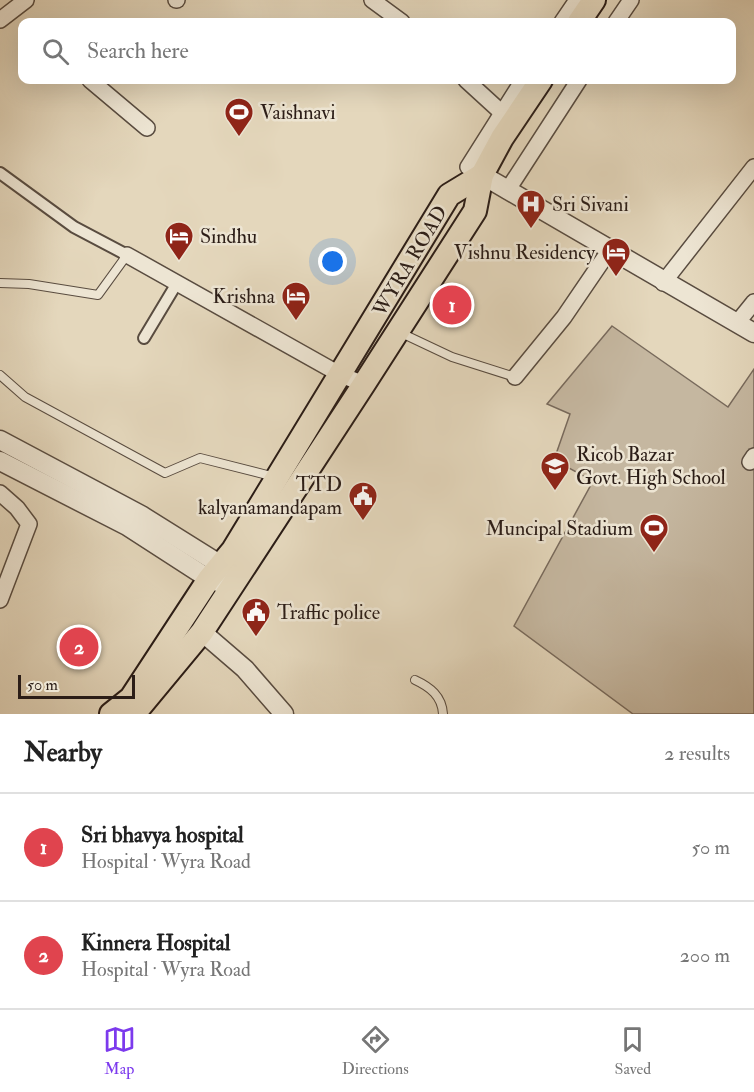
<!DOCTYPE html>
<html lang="en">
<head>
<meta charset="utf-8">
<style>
  :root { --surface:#fff; --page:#f6f6f6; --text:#222; --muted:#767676; --line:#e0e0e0; --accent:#7c3aed }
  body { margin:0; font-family:"IM FELL Double Pica",serif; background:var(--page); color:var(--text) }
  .scale { position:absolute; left:18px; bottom:15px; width:117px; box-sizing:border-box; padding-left:6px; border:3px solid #2b1d17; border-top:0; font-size:16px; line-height:21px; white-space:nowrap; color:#2b1d17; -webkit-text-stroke:4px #ede5d3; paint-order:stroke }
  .you { position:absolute; left:333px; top:262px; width:21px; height:21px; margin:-15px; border:4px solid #fff; border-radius:50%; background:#1a73e8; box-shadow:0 0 0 9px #1a73e833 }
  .badge { display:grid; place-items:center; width:39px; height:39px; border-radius:50%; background:var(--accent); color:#fff; font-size:20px; font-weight:700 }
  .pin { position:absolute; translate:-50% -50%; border:3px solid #fff; box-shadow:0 2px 6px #0006 }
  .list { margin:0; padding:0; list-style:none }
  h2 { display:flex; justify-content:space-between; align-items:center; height:78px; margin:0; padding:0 24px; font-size:26px }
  h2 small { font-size:20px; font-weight:400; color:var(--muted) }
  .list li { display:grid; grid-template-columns:39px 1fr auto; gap:18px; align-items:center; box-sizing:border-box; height:108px; padding:0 24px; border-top:2px solid var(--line) }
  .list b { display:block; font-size:22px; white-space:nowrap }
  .list p { margin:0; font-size:20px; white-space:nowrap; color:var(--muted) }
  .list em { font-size:20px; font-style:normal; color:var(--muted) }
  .icon { flex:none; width:33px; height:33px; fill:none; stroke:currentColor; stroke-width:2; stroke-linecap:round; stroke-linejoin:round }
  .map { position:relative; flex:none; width:754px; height:714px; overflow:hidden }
  .search { position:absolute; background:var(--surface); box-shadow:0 6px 24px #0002; left:18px; right:18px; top:18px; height:66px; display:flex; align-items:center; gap:15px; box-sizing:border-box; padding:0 21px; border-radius:12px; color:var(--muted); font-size:22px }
  .sheet { height:294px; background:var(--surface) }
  nav { display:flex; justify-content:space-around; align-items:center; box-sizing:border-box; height:84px; border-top:2px solid var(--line); background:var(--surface); font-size:16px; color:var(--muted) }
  nav a { display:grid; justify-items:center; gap:3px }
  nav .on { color:var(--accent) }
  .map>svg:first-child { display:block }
  .green { fill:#c5b7a0; stroke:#786a5c; stroke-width:1.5 }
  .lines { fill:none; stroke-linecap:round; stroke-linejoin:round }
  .service-casing { stroke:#594c40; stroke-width:10 }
  .pedestrian-casing { stroke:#594c40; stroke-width:14 }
  .minor-casing { stroke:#594c40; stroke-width:18 }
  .tertiary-casing { stroke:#594c40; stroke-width:21 }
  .primary-casing { stroke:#2b1d17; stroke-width:26 }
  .service { stroke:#ede5d3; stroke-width:8 }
  .pedestrian { stroke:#ede5d3; stroke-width:10 }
  .minor { stroke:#ede5d3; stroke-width:15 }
  .tertiary { stroke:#ede5d3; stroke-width:18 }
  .primary { stroke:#e4d7bc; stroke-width:22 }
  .labels { text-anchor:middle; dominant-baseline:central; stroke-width:5; stroke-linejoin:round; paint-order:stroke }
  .poi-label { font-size:20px; fill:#2b1d17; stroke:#ede5d3; text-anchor:start }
  .street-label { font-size:20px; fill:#2b1d17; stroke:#ede5d3 }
</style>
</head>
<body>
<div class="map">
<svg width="754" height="714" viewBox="0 0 754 714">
  <rect width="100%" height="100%" fill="#e4d7bc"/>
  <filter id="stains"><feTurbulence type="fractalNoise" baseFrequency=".00333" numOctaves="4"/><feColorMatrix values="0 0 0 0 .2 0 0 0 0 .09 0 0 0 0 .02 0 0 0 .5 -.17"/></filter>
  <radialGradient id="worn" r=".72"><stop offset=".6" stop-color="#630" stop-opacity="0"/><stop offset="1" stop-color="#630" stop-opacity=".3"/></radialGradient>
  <path class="green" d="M612,326L728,407L754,369V714H633L514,626L593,481L554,460L570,414L547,404Z"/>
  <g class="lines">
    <g class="service-casing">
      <g id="service">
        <path d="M0,283L29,284L98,295L127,255"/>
        <path d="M399,332L452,357L515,377"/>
        <path d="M0,375L25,397L165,473L200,458L275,477"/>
        <path d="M415,680C430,687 442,696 443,714"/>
      </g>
    </g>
    <g class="pedestrian-casing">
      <g id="pedestrian">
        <path d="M0,173L74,227L127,255"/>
        <path d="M144,338L177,283"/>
      </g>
    </g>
    <g class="minor-casing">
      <g id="minor">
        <path d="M176,0H177"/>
        <path d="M372,0L402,22"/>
        <path d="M0,20L26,0"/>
        <path d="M562,22L577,0"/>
        <path d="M616,22L631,0"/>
        <path d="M90,80L147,128"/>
        <path d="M466,80L501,112"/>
        <path d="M482,175L468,167L523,80"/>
        <path d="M507,191L579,80"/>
        <path d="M127,255L341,375L364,384"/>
        <path d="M663,283L754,167"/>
        <path d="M737,323L754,302"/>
        <path d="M515,377L564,317L609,251"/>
        <path d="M750,462L754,456"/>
        <path d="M0,493L17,508L29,524L0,600"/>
      </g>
    </g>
    <g class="tertiary-casing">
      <g id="tertiary">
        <path d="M482,175L754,333"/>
        <path d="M0,440L141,515L232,572"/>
        <path d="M0,461L127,526L209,579L221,583"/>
        <path d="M202,632L245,669L284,714"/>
      </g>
    </g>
    <g class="primary-casing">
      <g id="primary">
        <path d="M579,22L594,0"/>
        <path d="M111,714L131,698L209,579L233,550L449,195L482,175"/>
        <path d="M134,714L202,632L364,384L475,211L482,175L502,138L541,80"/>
      </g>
    </g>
    <use href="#service" class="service"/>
    <use href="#pedestrian" class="pedestrian"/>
    <use href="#minor" class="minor"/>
    <use href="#tertiary" class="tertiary"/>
    <use href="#primary" class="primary"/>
  </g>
  <defs>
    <g id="stadium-pin" transform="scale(1.5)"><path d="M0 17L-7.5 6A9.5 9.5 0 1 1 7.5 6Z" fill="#8f2418" stroke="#ede5d3"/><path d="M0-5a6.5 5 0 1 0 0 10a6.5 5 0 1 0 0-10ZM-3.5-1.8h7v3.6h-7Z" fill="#fff"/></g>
    <g id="hospital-pin" transform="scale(1.5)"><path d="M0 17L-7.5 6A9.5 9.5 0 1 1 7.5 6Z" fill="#8f2418" stroke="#ede5d3"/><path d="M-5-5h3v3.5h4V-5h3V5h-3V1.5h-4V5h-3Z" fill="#fff"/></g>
    <g id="hotel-pin" transform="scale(1.5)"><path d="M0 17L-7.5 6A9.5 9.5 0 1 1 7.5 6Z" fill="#8f2418" stroke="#ede5d3"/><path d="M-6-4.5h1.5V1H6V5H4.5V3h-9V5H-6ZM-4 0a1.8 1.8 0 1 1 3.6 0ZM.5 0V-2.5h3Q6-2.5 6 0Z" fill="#fff"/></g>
    <g id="school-pin" transform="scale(1.5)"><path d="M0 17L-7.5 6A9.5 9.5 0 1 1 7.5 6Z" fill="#8f2418" stroke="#ede5d3"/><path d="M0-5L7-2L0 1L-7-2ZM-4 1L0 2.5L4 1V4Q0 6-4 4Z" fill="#fff"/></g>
    <g id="civic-pin" transform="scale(1.5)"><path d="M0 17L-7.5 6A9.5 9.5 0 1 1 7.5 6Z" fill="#8f2418" stroke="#ede5d3"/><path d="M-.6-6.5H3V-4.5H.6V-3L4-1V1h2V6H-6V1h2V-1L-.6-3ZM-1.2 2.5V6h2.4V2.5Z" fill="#fff"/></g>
  </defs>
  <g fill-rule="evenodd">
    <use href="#stadium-pin" x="239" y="112"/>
    <use href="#hospital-pin" x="531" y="204"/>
    <use href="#hotel-pin" x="179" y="236"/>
    <use href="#hotel-pin" x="616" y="252"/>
    <use href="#hotel-pin" x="296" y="296"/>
    <use href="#school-pin" x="555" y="466"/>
    <use href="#civic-pin" x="363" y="496"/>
    <use href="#stadium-pin" x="654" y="528"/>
    <use href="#civic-pin" x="256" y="612"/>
  </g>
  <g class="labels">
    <g class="poi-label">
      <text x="260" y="112">Vaishnavi</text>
      <text x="552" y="204">Sri Sivani</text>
      <text x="200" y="236">Sindhu</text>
      <text x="595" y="252" text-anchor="end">Vishnu Residency</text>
      <text x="275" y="296" text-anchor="end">Krishna</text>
      <text x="576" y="454">Ricob Bazar<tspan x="576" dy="23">Govt. High School</tspan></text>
      <text x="342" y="484" text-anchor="end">TTD<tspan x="342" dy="23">kalyanamandapam</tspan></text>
      <text x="633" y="528" text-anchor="end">Muncipal Stadium</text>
      <text x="277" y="612">Traffic police</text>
    </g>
    <g class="street-label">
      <text transform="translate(410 261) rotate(-59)">WYRA ROAD</text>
    </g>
  </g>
  <rect width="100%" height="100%" filter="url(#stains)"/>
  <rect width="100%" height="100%" fill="url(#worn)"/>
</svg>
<div class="scale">50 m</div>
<div class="you"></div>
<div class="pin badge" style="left:452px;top:305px;background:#e0444e">1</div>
<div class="pin badge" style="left:79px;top:647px;background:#e0444e">2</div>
<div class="search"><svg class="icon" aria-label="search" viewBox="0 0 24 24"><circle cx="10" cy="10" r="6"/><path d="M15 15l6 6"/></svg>Search here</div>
</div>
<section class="sheet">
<h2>Nearby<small>2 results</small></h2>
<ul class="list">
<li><span class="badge" style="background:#e0444e">1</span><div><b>Sri bhavya hospital</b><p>Hospital · Wyra Road</p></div><em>50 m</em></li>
<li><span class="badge" style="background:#e0444e">2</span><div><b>Kinnera Hospital</b><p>Hospital · Wyra Road</p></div><em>200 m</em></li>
</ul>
</section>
<nav>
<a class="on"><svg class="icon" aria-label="map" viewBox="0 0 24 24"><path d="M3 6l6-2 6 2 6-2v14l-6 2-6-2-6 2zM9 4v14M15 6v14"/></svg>Map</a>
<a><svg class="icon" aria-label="directions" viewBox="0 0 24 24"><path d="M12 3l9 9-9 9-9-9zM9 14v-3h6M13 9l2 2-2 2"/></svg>Directions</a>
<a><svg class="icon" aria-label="saved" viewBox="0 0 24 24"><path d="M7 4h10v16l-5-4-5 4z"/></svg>Saved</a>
</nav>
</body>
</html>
